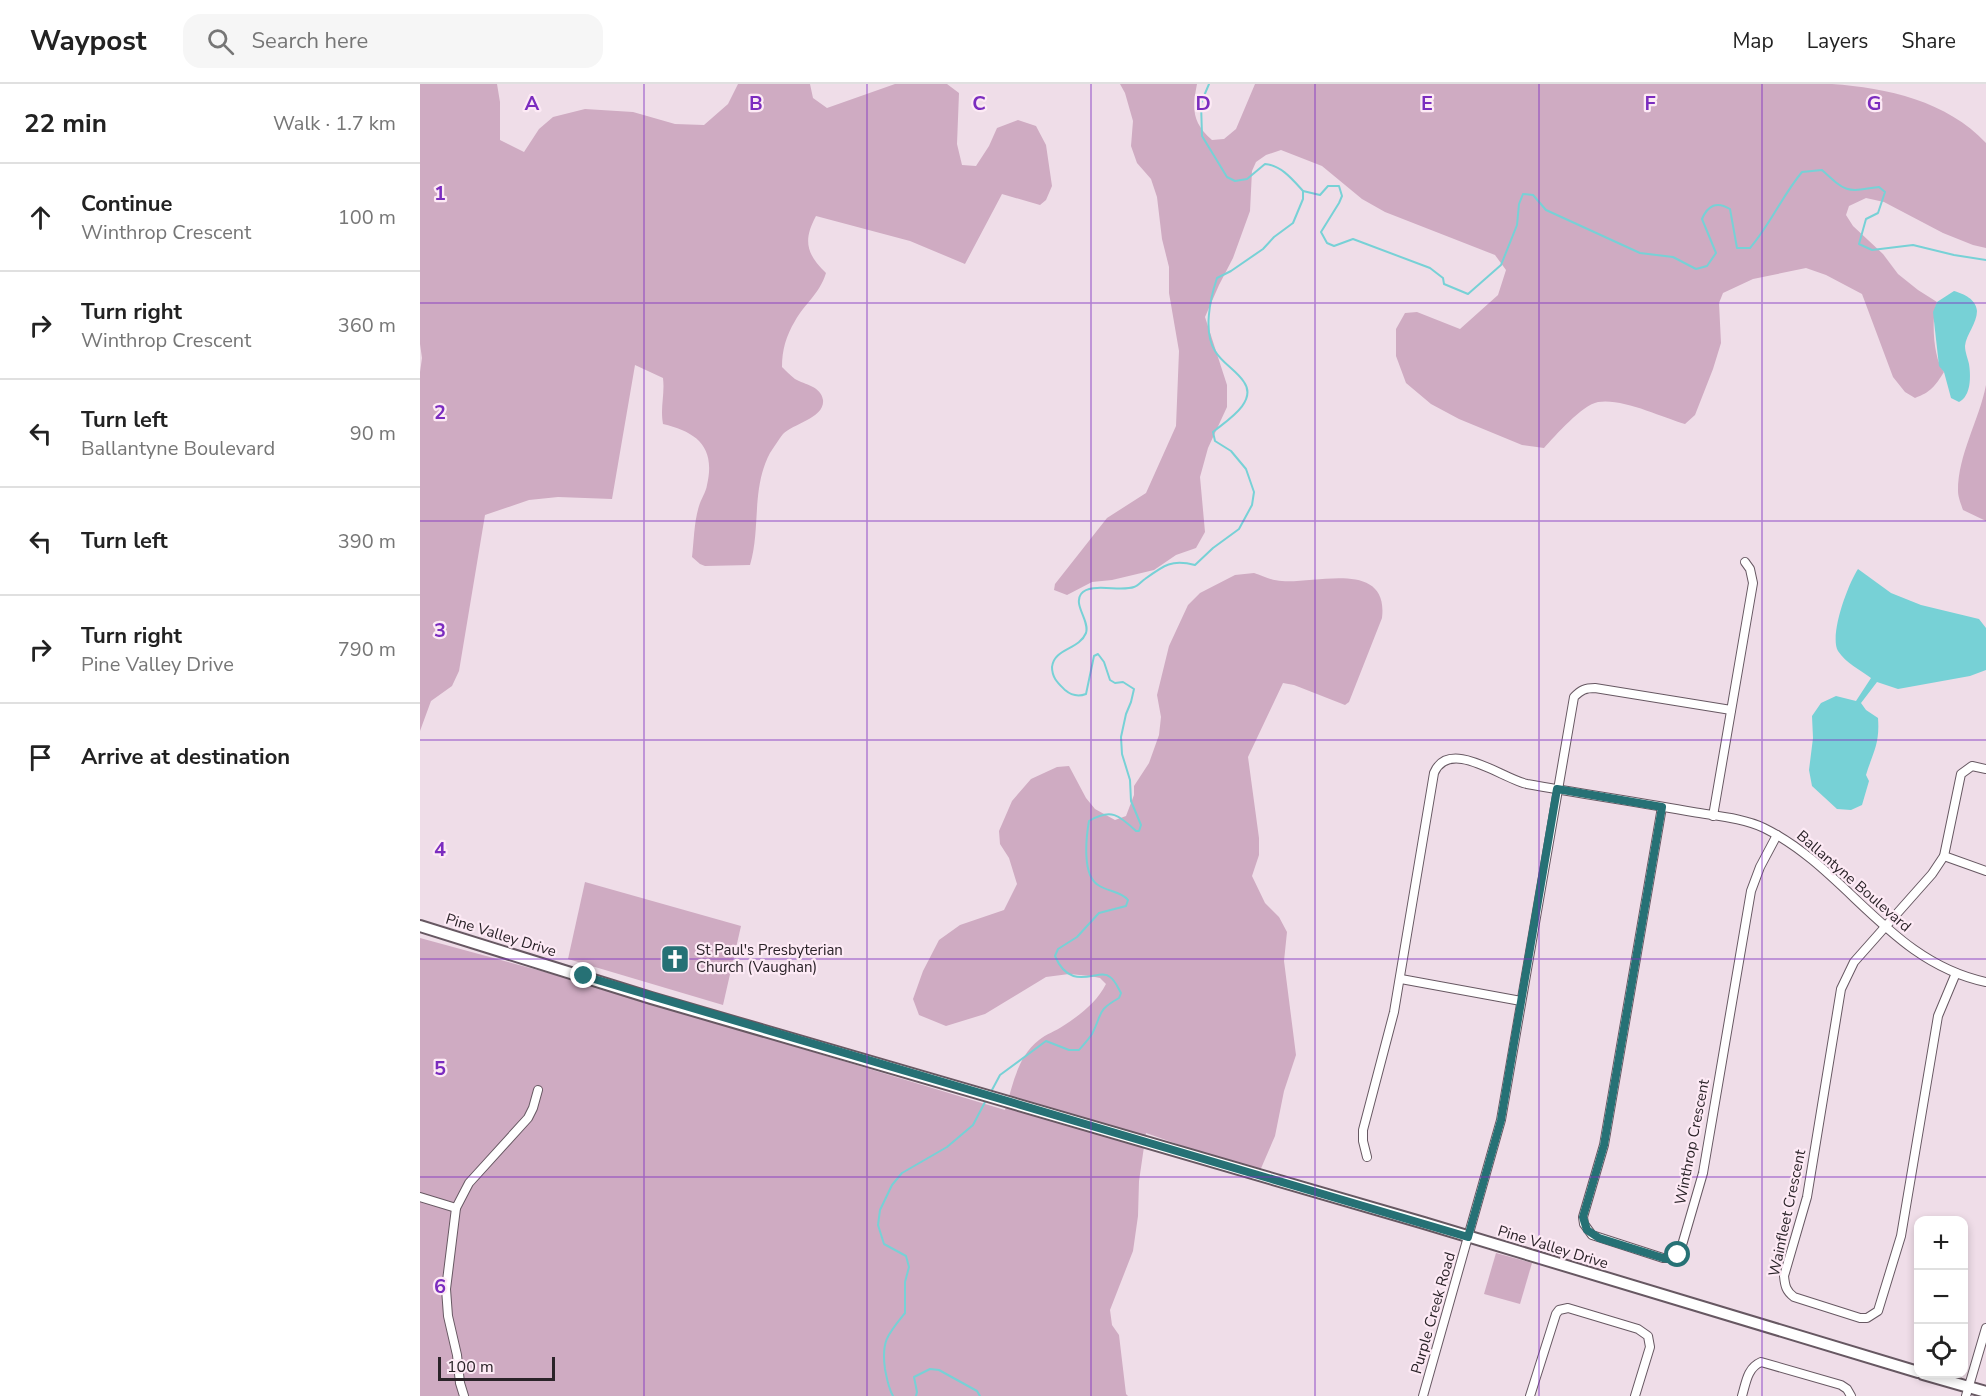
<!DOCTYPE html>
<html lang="en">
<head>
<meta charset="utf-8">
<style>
  :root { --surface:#fff; --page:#f6f6f6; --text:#222; --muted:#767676; --line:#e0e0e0 }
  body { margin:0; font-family:"Nunito Sans",sans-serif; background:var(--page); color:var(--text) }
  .controls { position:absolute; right:18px; bottom:18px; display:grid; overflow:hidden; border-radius:12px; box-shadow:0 3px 9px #0003 }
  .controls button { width:54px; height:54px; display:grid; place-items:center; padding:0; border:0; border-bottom:2px solid var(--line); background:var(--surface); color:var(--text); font:30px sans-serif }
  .scale { position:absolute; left:18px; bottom:15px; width:117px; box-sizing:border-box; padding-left:6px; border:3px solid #2a2328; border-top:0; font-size:16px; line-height:21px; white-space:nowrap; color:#2a2328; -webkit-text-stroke:4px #fdeaf5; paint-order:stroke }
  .stop { position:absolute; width:18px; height:18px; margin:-14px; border:4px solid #267175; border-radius:50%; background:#fff }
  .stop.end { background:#267175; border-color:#fff; box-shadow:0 2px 6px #0008 }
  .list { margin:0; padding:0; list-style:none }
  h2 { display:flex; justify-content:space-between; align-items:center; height:78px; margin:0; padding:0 24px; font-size:26px }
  h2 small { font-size:20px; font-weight:400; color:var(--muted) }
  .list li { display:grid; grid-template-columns:39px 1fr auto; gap:18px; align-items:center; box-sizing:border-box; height:108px; padding:0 24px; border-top:2px solid var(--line) }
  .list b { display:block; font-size:22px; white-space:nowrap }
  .list p { margin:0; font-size:20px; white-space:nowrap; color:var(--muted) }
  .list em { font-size:20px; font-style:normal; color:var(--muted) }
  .icon { flex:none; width:33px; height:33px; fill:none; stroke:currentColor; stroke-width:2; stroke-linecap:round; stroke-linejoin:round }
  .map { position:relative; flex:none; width:1566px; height:1312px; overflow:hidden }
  header { display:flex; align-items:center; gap:36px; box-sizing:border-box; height:84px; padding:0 30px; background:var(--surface); border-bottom:2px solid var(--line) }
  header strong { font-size:28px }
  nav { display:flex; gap:33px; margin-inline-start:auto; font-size:21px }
  .search { width:420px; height:54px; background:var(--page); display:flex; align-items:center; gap:15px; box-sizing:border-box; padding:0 21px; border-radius:18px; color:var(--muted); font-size:22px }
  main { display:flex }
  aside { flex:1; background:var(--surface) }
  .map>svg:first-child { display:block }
  .green { fill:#cfabc2 }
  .water { fill:#77d1d6 }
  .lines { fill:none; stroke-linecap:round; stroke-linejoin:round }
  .stream { stroke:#77d1d6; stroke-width:2 }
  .street-casing { stroke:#675862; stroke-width:10 }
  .secondary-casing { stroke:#675862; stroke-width:14 }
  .street { stroke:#fff; stroke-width:8 }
  .secondary { stroke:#fff; stroke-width:10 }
  .route { stroke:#267175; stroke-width:8 }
  .grid { fill:none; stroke:#7b2cbf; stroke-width:1.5; stroke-opacity:0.55 }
  .labels { text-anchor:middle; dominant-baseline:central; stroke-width:4.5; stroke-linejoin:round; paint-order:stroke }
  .street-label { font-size:15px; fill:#2a2328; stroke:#fdeaf5 }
  .poi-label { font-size:15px; fill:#2a2328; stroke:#fdeaf5; text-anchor:start }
  .grid-label { font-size:20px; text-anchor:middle; font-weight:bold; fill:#7b2cbf; stroke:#fdeaf5; stroke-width:4.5; stroke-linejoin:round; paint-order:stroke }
</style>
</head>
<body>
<header>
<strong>Waypost</strong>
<div class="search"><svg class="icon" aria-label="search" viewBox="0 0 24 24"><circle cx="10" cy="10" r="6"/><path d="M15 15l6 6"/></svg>Search here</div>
<nav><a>Map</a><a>Layers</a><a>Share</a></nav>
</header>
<main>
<aside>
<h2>22 min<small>Walk · 1.7 km</small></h2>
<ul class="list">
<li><svg class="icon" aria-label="ahead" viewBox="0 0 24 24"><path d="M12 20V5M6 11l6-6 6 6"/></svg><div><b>Continue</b><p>Winthrop Crescent</p></div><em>100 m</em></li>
<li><svg class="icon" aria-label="right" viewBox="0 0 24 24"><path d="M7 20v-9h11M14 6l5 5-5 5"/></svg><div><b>Turn right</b><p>Winthrop Crescent</p></div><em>360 m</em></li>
<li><svg class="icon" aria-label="left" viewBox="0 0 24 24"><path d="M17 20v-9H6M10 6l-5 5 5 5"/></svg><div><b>Turn left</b><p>Ballantyne Boulevard</p></div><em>90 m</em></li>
<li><svg class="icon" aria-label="left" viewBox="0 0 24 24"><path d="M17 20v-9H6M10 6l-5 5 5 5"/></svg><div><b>Turn left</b></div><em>390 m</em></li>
<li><svg class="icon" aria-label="right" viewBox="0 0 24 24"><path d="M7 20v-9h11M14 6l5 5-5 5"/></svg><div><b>Turn right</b><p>Pine Valley Drive</p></div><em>790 m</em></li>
<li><svg class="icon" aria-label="arrive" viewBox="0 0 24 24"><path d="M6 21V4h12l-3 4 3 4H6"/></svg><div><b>Arrive at destination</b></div></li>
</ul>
</aside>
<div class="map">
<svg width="1566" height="1312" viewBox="0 0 1566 1312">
  <rect width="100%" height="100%" fill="#efdde8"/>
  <g class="green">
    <path d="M0,0H77L80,18V56L104,68L119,45L133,33L165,25L213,28L255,40L284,41L308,20L318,0H390L393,14L407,24L475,0H527L539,9L537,60L542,81L556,82L569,62L577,44L598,36L616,42L626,61L632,102L626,116L620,121L582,110L545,180L490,157L396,132C383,156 386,170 406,189C399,211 385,219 375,237C366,252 362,266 362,283C366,287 370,291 375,295C385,301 401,302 403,316C405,334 373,340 363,350C359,355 354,363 350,369C331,405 341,444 330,481L285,482L280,480L272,473C274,457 274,438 279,422C281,415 286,408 287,401C296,362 276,348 243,340C240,323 245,311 243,294L215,281L192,415L138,413L109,416L65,431L39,587L32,602L11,617L0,647V288L2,274L0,260Z"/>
    <path d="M700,0H777C772,25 772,38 792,56L804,55L816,45L835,0H1412C1467,4 1527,17 1566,59V164L1553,161L1523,149L1464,118L1446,114L1429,122L1426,131L1433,142L1463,170L1478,190L1498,206L1517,218C1511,234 1513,275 1524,288C1515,302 1511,308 1495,314L1485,308L1473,293L1442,210L1406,191L1386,184L1333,195L1303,209L1299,219L1301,259L1293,285L1275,331L1265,340C1241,333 1203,314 1178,318C1162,321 1135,352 1124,364L1102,361L1039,335L1011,320L986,299L976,272V245L985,229L997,228L1040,245L1078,211L1086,186L1075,171L965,128L942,115L902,82L861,66L846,71L836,78L832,87L830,127L813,174L799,201L785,233L807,301V323L788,364L780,393L785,448L776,464L756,471L734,486L692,496L672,498L647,511L634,506L635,500L687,434L726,409L756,342L759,267L749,209V183L742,155L737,113L731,95L717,79L711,62L713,37L705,9Z"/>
    <path d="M1566,301V437L1543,426C1541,420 1538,413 1538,407C1538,370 1559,337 1566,301Z"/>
    <path d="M834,489C843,492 853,497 862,497C895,500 969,475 962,534L929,618L925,621L874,601L863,599L828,673L839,754V771L832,792L845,819L859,833L867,848L864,877L876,971L864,1007L855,1052L839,1089L726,1049L719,1097L718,1132L713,1167L690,1226L692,1241L699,1251L706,1310L708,1312H0V854L162,898L585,1026C593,1001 597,973 619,956C626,950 636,947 643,942C660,931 677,918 686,900L680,894L670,892L649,890L626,893L565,930L526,942L499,931L493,915L503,887L519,856L540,841L584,826L597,800L589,774L580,760L579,747L592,717L611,695L637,683L649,682L666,714L675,725L695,736L706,732L714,711V702L729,679L739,651L741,633L737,611L749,562L768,521L780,509L815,491Z"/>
    <path d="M165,798L321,842L303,921L148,875Z"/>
    <path d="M1076,1169L1112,1179L1100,1220L1064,1210Z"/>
  </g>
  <g class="water">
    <path d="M1534,207C1544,210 1556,215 1557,227C1557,239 1546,251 1545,262C1545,268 1548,275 1549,280C1551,293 1551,312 1539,318L1531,314L1524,288L1519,282L1513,228L1517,218Z"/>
    <path d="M1438,485L1471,509L1501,521L1559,535L1566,544V586L1550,592L1478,605L1457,598L1441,619L1446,626L1458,634C1460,660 1453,668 1446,691L1449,697L1442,721L1431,726L1417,725L1392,702L1389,686L1393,654L1392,632L1401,619L1416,612L1436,617L1451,594C1440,586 1426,579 1418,567C1409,551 1428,500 1438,485Z"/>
  </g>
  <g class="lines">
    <g class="stream">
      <path d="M789,0L781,19L782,52L807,93L815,97L827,95L845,80C861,81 873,96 883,107"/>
      <path d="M883,107L900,111L908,102H919L922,112L919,119L901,148L907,159L914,162L933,155L1010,184L1023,194L1024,200L1048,210L1081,181L1097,141L1099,120L1103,110L1113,111L1126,126L1220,169L1253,173L1276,185L1287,182L1296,169L1282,135C1288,121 1297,117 1310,125L1317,164H1330C1350,141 1362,112 1382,88L1402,86C1427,109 1426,108 1459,103L1465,108L1458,129L1446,135L1439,160L1452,166L1493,161L1534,171L1566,176"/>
      <path d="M572,1006L580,991L626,957L649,966H659C663,961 669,955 672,950C683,929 676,927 699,914L701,909C698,904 695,896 690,893C679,883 651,910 635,872L638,865L657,853L679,829L706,822L708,816C701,807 688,808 678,801C662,791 666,754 669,737C691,724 699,731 716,747H719L721,741L711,717L710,696L702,670L701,653L706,630L711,618L714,605L703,598L695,599L690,596L684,578L678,570L674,572L666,610C658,613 652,612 645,606C638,599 632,594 632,583C634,564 659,566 666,549C670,537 653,521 661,510C669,498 701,508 714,503C718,502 722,497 725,495C744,481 752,475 775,481L793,464L819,445L832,421L834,408L826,385L811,367L795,357L793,348C806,337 838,318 824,298C816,286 802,279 795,267C783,248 790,215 797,194L811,187L843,165L854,153L873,139L883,115V107"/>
      <path d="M473,1312C468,1303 467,1295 465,1285C461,1257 468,1250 485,1229V1198L489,1183L486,1172L464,1160L458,1141L460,1126L472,1101L482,1089L527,1063L553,1041L565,1018"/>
      <path d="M496,1312L497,1308L494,1293L510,1285L519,1286L557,1307L560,1312"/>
    </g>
    <g class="street-casing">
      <g id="street">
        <path d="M1242,723L1184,1061L1163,1133L1164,1140L1172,1151L1243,1174H1253L1260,1168L1283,1089L1331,807L1340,783L1357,751"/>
        <path d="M1293,732L1333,499L1330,485L1325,478"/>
        <path d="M1524,772L1566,787"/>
        <path d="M1536,889L1518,932L1481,1152L1458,1227L1447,1234H1440L1374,1213C1366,1207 1365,1202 1364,1192L1387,1113L1421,905L1434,878L1512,790L1524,772L1541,690L1552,682L1566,685"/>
        <path d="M981,895L1101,917"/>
        <path d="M947,1073L943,1057V1046L974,928L1014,689C1029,653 1083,695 1107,700C1162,710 1218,718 1273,728C1296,732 1323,734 1344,744C1427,785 1470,878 1566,898"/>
        <path d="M0,1113L36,1124"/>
        <path d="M44,1312L40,1299L37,1271L28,1232L26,1205L36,1124L49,1099L108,1034L113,1024L118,1006"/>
        <path d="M1003,1312L1081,1036L1154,613C1161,606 1165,604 1175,604L1311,626"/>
        <path d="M1110,1312L1136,1230L1139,1226L1148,1224L1218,1245L1228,1252L1230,1263L1215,1312"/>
        <path d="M1322,1312C1326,1299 1327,1284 1341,1278L1421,1301L1427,1305L1431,1312"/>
        <path d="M1546,1312L1566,1244"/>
      </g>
    </g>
    <g class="secondary-casing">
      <g id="secondary">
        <path d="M0,842L231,914L1004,1139L1498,1288"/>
        <path d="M1503,1290L1566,1308"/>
      </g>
    </g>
    <use href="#street" class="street"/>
    <use href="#secondary" class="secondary"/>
  </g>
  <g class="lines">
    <path class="route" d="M164,892L1048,1153L1081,1036L1137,705L1242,723L1184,1061L1163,1133L1167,1146L1179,1154L1243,1174L1248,1175L1258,1171"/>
  </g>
  <path class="grid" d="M224,0V1312M447,0V1312M671,0V1312M895,0V1312M1119,0V1312M1342,0V1312M0,219H1566M0,437H1566M0,656H1566M0,875H1566M0,1093H1566"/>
  <defs>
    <g id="church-square" transform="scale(1.5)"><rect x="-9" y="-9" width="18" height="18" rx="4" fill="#267175" stroke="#fdeaf5"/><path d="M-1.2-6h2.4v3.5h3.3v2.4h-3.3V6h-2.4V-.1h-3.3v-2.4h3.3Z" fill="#fff"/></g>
  </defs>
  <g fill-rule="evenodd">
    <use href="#church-square" x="255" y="875"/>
  </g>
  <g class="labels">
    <g class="street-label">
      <text transform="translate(1434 797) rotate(41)">Ballantyne Boulevard</text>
      <text transform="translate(81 851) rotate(17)">Pine Valley Drive</text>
      <text transform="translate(1272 1058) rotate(-79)">Winthrop Crescent</text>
      <text transform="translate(1367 1129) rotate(-78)">Wainfleet Crescent</text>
      <text transform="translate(1133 1163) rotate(17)">Pine Valley Drive</text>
      <text transform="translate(1013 1229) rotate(-74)">Purple Creek Road</text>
    </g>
    <g class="poi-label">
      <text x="276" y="866">St Paul's Presbyterian<tspan x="276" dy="17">Church (Vaughan)</tspan></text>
    </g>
  </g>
  <g class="grid-label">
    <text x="112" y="26">A</text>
    <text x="336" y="26">B</text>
    <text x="559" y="26">C</text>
    <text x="783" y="26">D</text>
    <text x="1007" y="26">E</text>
    <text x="1230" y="26">F</text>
    <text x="1454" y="26">G</text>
    <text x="20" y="116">1</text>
    <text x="20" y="335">2</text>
    <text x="20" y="553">3</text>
    <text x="20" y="772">4</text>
    <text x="20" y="991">5</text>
    <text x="20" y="1209">6</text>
  </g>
</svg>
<div class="controls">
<button>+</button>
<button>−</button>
<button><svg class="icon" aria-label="locate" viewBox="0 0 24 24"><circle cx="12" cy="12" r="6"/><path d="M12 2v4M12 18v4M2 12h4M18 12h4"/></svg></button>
</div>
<div class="scale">100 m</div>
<div class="stop" style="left:1258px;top:1171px"></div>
<div class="stop end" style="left:164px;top:892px"></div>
</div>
</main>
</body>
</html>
